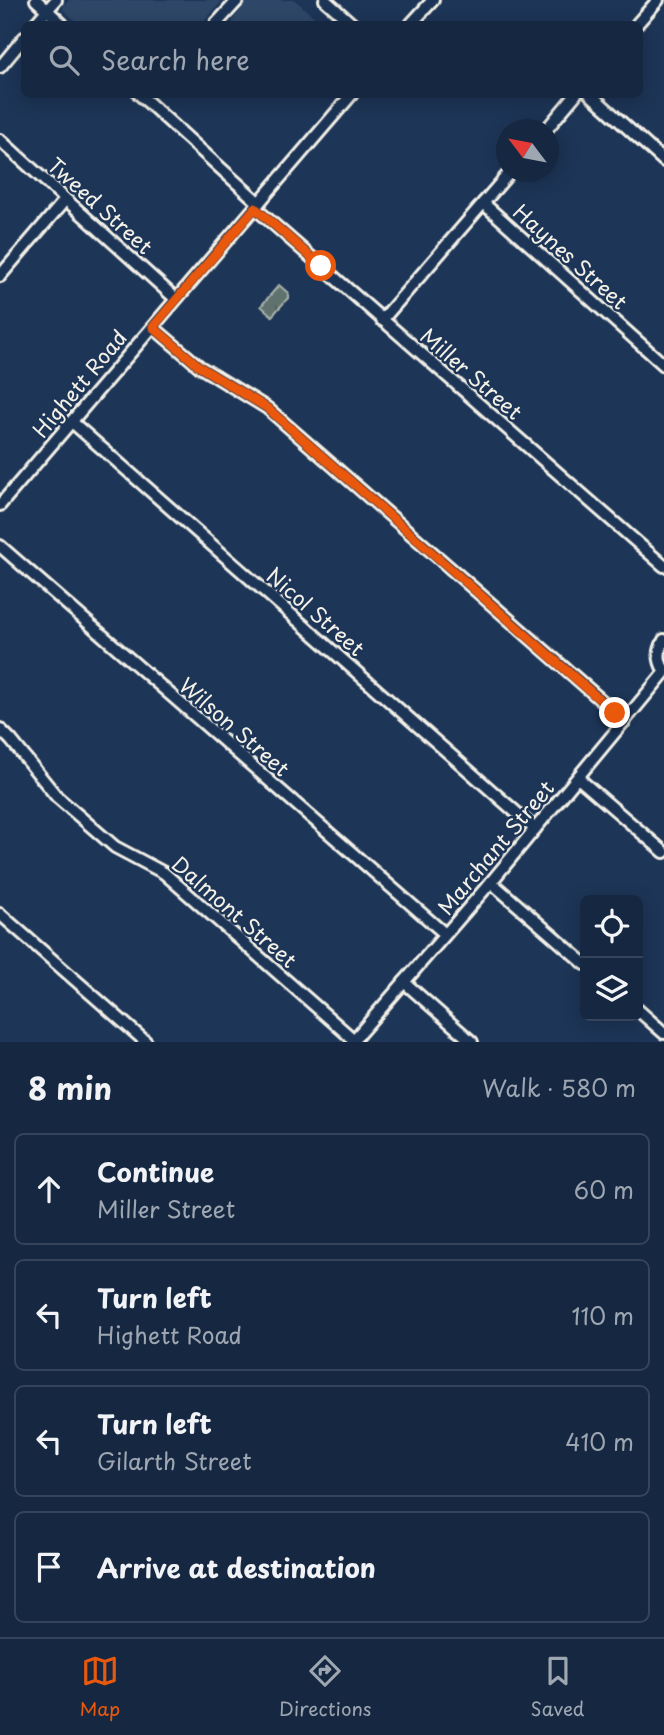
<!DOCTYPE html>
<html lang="en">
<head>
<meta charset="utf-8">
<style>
  :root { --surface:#162841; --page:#1f3048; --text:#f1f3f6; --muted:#9ea6b1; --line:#35445a; --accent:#ea580c }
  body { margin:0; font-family:"Playpen Sans",sans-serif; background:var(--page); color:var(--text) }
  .controls { position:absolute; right:21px; bottom:21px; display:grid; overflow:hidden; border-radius:10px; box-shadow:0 4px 18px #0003 }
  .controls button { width:63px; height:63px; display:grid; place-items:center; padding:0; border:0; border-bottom:2px solid var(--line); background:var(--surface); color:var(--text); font:35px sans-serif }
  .compass { position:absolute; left:496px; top:119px; width:63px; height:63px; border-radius:50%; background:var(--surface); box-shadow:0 4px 18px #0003; rotate:302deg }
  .stop { position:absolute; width:21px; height:21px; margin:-16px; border:5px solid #ea580c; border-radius:50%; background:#fff }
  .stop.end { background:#ea580c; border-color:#fff; box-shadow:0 2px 7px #0008 }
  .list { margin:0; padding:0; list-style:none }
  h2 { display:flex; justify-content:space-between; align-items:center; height:91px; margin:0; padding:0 28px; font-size:30px }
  h2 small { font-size:23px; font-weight:400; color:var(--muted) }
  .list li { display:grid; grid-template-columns:46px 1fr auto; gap:21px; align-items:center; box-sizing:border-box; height:112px; margin:0 14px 14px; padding:0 14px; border:2px solid var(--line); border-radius:10px }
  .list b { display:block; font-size:26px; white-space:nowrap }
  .list p { margin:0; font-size:23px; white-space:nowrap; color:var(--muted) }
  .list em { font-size:23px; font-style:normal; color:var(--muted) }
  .icon { flex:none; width:38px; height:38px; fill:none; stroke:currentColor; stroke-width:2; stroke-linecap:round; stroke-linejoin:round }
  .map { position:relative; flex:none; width:664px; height:1042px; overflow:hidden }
  .search { position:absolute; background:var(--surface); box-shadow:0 4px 18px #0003; left:21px; right:21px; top:21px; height:77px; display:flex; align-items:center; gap:18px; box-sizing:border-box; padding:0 24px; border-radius:10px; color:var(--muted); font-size:26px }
  .sheet { height:595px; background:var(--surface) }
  nav { display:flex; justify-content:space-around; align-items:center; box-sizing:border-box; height:98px; border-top:2px solid var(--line); background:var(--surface); font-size:19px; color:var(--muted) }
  nav a { display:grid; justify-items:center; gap:4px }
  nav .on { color:var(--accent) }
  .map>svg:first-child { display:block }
  .built { fill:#2e4668 }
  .grass { fill:url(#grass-tufts); stroke:#a9b2aa; stroke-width:2 }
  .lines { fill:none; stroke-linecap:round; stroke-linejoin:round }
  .minor-casing { stroke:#f4f1e8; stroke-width:16 }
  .minor { stroke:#1d3557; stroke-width:10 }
  .route { stroke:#ea580c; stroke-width:9 }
  .labels { text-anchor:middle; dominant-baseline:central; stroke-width:5; stroke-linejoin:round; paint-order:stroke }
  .street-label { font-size:21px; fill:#f4f1e8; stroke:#1d3557 }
</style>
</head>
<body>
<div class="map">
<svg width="664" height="1042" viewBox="0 0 664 1042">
  <defs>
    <pattern id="grass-tufts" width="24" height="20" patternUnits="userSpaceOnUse" patternTransform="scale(1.75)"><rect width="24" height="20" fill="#5e726d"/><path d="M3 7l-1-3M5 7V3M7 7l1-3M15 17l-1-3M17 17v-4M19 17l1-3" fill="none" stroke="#525b58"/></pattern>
  </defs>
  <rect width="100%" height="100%" fill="#1d3557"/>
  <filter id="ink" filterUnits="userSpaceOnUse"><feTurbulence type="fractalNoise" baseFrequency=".0143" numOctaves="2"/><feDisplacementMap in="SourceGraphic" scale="14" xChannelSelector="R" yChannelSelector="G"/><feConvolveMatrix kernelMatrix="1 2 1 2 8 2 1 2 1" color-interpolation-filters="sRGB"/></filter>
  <g filter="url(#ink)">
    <g class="built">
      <path d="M69,0H223L202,24H79L63,10V7Z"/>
      <path d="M249,0H295L322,24H232L234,18Z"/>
    </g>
    <path class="grass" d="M279,285L288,293V298L272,316L261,306Z"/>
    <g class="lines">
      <g class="minor-casing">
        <g id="minor">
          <path d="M36,0L62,24"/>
          <path d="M325,0L352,24"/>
          <path d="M35,24L56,0"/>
          <path d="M216,24L238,0"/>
          <path d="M411,24L433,0"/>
          <path d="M637,24L658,0"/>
          <path d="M0,67L24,38"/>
          <path d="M139,94L259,203"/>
          <path d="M590,94L664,161"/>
          <path d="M546,130L576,94"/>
          <path d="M0,140L176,299"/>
          <path d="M483,203L664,365"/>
          <path d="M255,208L664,566"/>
          <path d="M0,276L65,200"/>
          <path d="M382,320L510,172"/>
          <path d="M153,327L200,367L267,408L625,721"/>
          <path d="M72,422L535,829"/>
          <path d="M0,505L352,94"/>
          <path d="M0,546L445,934"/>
          <path d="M664,640C659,650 657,659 664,670"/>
          <path d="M0,729L11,740L57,797L115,847L164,873L354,1040"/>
          <path d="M578,778L664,852"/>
          <path d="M491,882L585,964"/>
          <path d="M0,914L146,1042"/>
          <path d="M404,982L472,1042"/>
          <path d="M638,1010L664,1033"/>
          <path d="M352,1042L491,882L664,673"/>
        </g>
      </g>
      <use href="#minor" class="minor"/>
    </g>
  </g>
  <g class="lines" filter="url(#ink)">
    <path class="route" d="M321,266L255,208L153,327L200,367L267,408L615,713"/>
  </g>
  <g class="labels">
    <g class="street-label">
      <text transform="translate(101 205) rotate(42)">Tweed Street</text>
      <text transform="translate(571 256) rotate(42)">Haynes Street</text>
      <text transform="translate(472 373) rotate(41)">Miller Street</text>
      <text transform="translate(79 383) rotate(-50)">Highett Road</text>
      <text transform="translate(316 611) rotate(41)">Nicol Street</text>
      <text transform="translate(235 726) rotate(41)">Wilson Street</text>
      <text transform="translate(495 847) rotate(-50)">Marchant Street</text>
      <text transform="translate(235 911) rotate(41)">Dalmont Street</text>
    </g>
  </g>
</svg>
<div class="controls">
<button><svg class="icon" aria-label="locate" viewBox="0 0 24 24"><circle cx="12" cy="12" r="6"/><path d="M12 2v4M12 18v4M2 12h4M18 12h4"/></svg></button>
<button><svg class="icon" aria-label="layers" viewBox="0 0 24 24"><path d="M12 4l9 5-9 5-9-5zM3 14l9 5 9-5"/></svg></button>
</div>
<svg class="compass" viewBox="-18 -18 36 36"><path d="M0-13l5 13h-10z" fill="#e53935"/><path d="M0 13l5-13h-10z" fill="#9ea6b1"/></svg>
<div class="stop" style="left:321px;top:266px"></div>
<div class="stop end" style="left:615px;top:713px"></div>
<div class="search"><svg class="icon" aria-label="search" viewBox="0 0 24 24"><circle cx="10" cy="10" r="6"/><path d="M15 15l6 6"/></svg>Search here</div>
</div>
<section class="sheet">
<h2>8 min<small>Walk · 580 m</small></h2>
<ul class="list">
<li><svg class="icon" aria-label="ahead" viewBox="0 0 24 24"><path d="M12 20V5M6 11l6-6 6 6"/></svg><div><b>Continue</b><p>Miller Street</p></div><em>60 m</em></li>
<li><svg class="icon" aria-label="left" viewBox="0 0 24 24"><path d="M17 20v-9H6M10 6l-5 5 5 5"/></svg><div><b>Turn left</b><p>Highett Road</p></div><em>110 m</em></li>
<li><svg class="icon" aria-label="left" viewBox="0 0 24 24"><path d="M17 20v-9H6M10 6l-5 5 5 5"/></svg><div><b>Turn left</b><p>Gilarth Street</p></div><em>410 m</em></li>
<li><svg class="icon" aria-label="arrive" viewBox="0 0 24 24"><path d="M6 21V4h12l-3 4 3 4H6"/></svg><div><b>Arrive at destination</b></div></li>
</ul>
</section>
<nav>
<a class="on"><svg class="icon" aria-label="map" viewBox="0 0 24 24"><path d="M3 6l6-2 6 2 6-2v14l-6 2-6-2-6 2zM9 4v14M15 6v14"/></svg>Map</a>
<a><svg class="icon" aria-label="directions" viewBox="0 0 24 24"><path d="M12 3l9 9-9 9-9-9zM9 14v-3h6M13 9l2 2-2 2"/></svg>Directions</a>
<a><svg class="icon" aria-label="saved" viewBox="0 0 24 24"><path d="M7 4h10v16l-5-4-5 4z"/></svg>Saved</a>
</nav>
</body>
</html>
